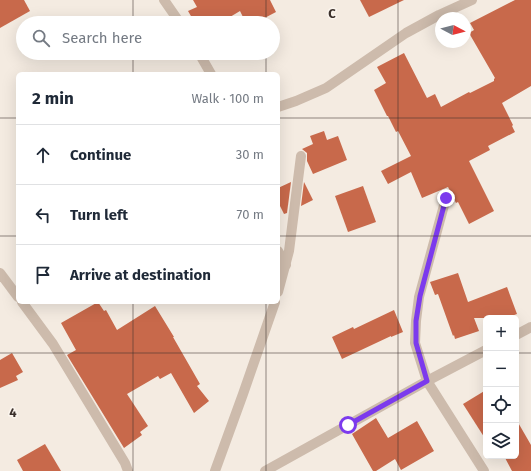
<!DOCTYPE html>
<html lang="en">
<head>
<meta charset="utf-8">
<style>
  :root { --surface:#fff; --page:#f2f2f3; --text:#1f2937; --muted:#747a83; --line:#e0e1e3 }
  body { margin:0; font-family:"Fira Sans",sans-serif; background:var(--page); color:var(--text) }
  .controls { position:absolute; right:12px; bottom:12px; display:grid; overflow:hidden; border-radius:6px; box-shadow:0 4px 16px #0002 }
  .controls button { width:36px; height:36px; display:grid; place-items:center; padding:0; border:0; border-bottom:1px solid var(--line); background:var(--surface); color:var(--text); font:20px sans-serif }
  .compass { position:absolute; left:435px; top:12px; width:36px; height:36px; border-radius:50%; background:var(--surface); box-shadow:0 4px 16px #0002; rotate:97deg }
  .stop { position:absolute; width:12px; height:12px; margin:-9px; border:3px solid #7c3aed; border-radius:50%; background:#fff }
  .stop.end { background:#7c3aed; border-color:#fff; box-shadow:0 1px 4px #0008 }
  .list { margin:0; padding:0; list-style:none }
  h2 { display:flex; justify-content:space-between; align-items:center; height:52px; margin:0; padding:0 16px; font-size:17px }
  h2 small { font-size:13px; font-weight:400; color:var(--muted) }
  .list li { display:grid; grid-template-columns:26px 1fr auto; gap:12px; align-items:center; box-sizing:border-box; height:60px; padding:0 16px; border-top:1px solid var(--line) }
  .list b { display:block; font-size:15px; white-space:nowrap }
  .list em { font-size:13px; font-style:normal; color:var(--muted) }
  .icon { flex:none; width:22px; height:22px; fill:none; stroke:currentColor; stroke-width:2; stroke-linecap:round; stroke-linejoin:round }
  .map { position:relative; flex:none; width:531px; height:471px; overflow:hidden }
  .search { position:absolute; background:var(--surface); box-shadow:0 4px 16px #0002; left:16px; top:16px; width:264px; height:44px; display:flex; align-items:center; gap:10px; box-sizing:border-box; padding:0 14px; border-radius:22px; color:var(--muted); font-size:15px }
  .panel { position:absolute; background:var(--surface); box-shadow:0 4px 16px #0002; left:16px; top:72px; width:264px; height:232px; border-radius:6px }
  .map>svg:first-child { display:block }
  .building { fill:#c8694b }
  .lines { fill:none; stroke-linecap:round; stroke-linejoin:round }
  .minor { stroke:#cdbbac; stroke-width:10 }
  .route { stroke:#7c3aed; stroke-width:5 }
  .grid { fill:none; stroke:#3b302b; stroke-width:1; stroke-opacity:0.55 }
  .grid-label { font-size:13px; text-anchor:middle; font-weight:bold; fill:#3b302b; stroke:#fbf5ee; stroke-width:3; stroke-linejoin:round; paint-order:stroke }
</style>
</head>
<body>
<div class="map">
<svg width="531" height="471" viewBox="0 0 531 471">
  <rect width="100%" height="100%" fill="#f4ebe1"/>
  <g class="building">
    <path d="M0,0H24L30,11L0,28Z"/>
    <path d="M193,0H270L276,12L255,23H246L240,11L225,20L223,18L213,23H195L188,11L197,7Z"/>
    <path d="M360,0H404L369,17Z"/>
    <path d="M515,0H531V86L502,103L513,125L512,126L515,132L488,146L490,150L469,161L494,211L469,224L458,202L456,203L448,187L422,198L411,172L388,184L381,171L411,156L398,131L396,132L388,116H387L374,90L386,83L377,67L404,53L427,98L435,94L441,107L469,92L470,93L494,81V79L495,78L469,33L474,30L470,23Z"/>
    <path d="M324,131L327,140L338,136L347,160L313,174L307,161V153L302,149L313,144L310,136Z"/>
    <path d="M291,182L287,213L284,214L278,202V188Z"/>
    <path d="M304,182L313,200L301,206Z"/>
    <path d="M363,186L376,222L348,232L335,196Z"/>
    <path d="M458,273L468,302L507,287L517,314L506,318H474L479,331L455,339L454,335L453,336L438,294L435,295L430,282Z"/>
    <path d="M98,302L104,311L106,310L117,330L155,306L174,337H173L200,384L197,386L209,401L194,413L171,373L160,379L158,376L127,394L148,426L140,432L142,435L124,448L67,355L76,350L61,323Z"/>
    <path d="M394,310L403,332L391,337V336L342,359L332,337L353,327L354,329Z"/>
    <path d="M12,353L23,372L16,376L18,380L0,388V360Z"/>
    <path d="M486,390V440L463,404Z"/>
    <path d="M376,418L388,438L417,421L434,451L401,470L395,459L376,471H373L352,434Z"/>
    <path d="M516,419L531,445V471H512L504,456H516Z"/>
    <path d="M45,444L61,471H23L17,460Z"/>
  </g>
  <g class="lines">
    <g class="minor">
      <path d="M164,0L180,23"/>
      <path d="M199,53L211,74"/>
      <path d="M278,107L296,101L326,88L406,33L439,15L472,0"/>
      <path d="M446,198L419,297L416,321L415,343L427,381L484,471"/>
      <path d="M278,251L286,265"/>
      <path d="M0,273L18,297"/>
      <path d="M278,292L289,251L301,156"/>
      <path d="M22,302L53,344L125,463L128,471"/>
      <path d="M516,335L531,327"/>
      <path d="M215,471L243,394L275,302"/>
      <path d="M265,471L427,381L486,350"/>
    </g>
  </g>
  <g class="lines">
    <path class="route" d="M348,425L427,381L416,343V321L420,296L446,198"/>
  </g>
  <path class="grid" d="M133,0V23M266,0V23M398,0V471M133,53V74M266,53V74M0,118H18M278,118H531M0,236H18M278,236H531M133,302V471M266,302V471M0,353H486M516,353H531"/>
  <g class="grid-label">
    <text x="332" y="18">C</text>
    <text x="13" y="417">4</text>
  </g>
</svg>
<div class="controls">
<button>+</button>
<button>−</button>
<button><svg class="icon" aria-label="locate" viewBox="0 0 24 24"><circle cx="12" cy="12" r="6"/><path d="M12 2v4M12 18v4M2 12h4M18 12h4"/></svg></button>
<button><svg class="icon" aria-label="layers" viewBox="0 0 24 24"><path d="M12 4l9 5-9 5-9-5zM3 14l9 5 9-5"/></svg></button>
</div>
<svg class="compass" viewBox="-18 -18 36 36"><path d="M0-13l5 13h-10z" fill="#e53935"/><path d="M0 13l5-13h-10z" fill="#747a83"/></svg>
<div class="stop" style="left:348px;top:425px"></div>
<div class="stop end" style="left:446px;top:198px"></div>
<div class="search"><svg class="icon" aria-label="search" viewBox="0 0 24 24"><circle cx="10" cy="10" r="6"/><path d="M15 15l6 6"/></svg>Search here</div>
<section class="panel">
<h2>2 min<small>Walk · 100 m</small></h2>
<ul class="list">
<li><svg class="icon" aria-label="ahead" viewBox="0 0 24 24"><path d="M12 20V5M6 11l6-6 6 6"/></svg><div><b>Continue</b></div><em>30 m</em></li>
<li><svg class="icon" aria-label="left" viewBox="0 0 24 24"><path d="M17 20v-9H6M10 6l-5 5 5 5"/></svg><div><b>Turn left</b></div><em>70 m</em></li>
<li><svg class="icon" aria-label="arrive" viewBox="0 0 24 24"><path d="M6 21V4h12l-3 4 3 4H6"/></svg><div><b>Arrive at destination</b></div></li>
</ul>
</section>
</div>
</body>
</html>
